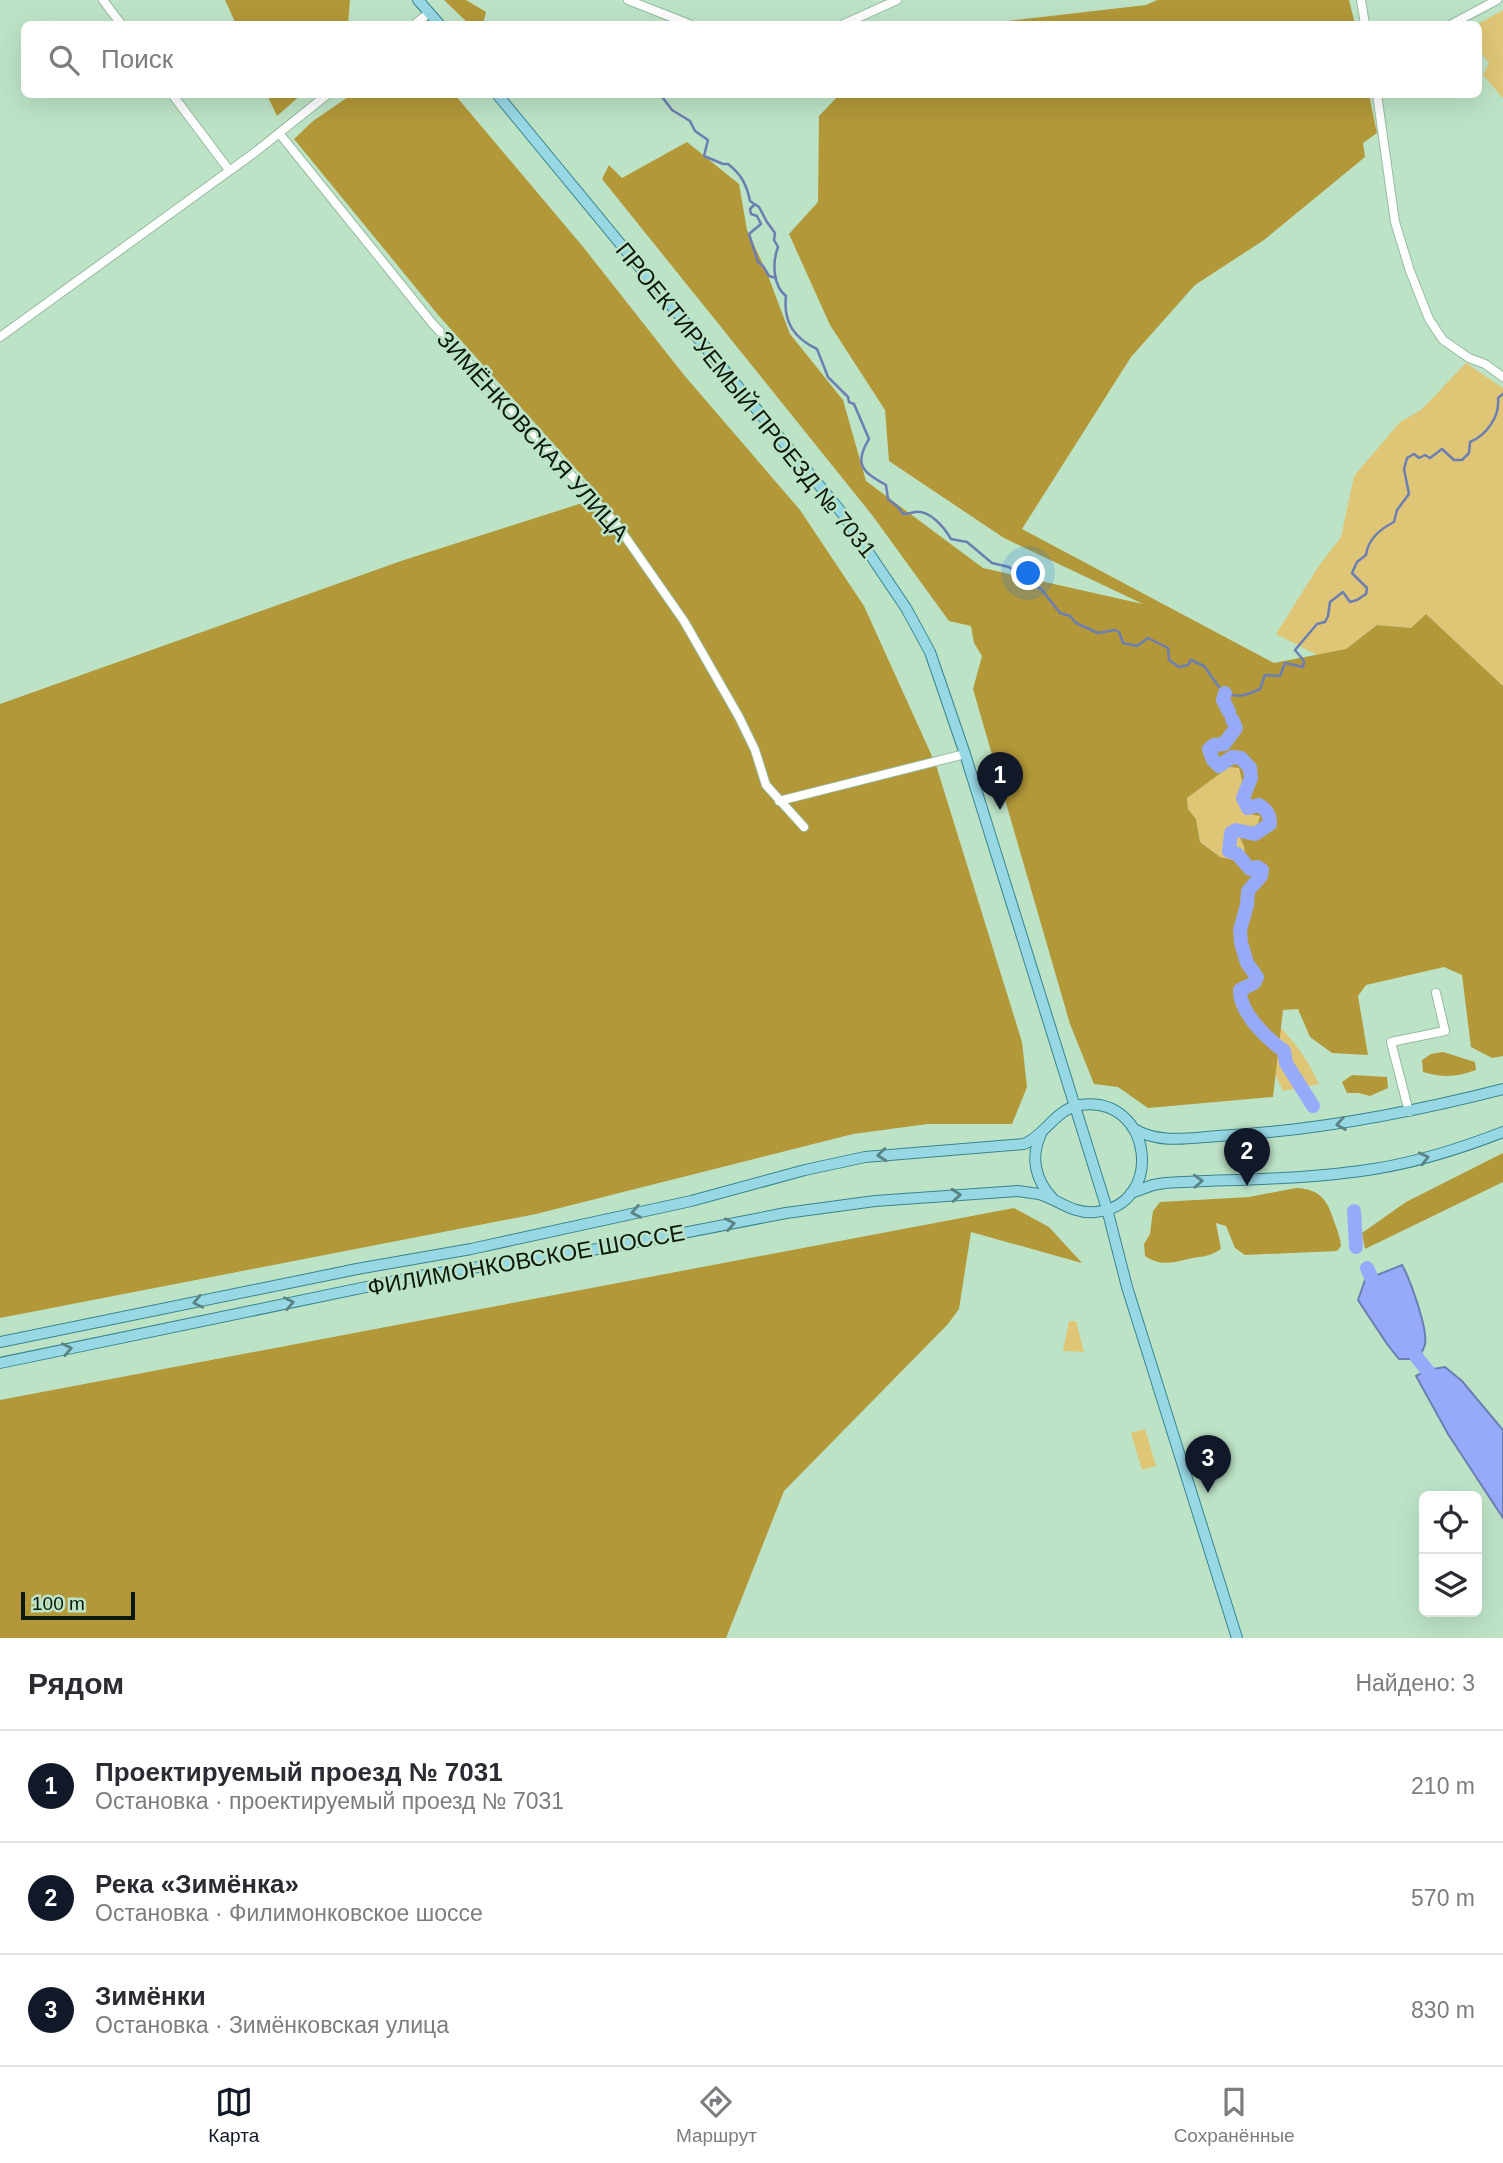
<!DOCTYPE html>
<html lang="ru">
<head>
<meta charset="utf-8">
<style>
  :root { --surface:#fff; --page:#f2f2f3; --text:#2b2b33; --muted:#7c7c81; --line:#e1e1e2; --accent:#111827 }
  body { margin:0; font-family:Helvetica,sans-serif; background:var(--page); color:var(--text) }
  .controls { position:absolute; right:21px; bottom:21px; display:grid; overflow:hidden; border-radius:10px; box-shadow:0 7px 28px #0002 }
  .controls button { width:63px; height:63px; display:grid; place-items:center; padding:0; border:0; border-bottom:2px solid var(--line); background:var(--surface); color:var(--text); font:35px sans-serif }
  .scale { position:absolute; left:21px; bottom:18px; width:114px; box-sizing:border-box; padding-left:7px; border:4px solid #0a180e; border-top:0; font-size:19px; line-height:24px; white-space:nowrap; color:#0a180e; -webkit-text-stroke:5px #bde3c6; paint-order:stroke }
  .you { position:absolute; left:1029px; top:574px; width:24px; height:24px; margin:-18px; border:5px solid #fff; border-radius:50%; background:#1a73e8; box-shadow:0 0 0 10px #1a73e833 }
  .badge { display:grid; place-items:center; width:46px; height:46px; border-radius:50%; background:var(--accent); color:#fff; font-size:23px; font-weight:700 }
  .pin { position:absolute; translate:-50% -58px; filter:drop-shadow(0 2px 4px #0008) }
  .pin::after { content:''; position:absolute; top:37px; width:24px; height:21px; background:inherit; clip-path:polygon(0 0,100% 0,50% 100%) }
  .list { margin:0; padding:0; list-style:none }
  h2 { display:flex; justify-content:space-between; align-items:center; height:91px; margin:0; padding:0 28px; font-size:30px }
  h2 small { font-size:23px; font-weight:400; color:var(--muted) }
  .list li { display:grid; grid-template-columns:46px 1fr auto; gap:21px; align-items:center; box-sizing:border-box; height:112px; padding:0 28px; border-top:2px solid var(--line) }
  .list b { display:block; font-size:26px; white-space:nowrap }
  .list p { margin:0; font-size:23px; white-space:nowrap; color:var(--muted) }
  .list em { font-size:23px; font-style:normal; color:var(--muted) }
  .icon { flex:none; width:38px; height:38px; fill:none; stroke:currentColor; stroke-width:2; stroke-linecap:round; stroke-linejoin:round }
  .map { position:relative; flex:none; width:1503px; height:1638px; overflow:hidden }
  .search { position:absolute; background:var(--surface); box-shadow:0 7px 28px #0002; left:21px; right:21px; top:21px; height:77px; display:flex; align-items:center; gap:18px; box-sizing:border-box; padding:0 24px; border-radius:10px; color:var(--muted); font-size:26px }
  .sheet { height:427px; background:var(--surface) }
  nav { display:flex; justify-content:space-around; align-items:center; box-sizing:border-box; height:98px; border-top:2px solid var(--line); background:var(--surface); font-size:19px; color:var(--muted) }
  nav a { display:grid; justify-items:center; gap:4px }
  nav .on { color:var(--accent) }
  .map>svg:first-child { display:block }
  .green { fill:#dfc677 }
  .forest { fill:#b39839; fill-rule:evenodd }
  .water { fill:#96aaf9; stroke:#6c7eb2; stroke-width:2 }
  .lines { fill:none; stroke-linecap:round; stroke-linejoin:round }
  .stream { stroke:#6c7eb2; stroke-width:2.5 }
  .river { stroke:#96aaf9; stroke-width:14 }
  .minor-casing { stroke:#97bba0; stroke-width:10 }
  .major-casing { stroke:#39848e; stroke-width:12 }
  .minor { stroke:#fff; stroke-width:8 }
  .major { stroke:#98d8e5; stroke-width:10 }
  .oneway { stroke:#588284 }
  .labels { text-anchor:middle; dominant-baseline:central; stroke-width:5; stroke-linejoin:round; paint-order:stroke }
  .street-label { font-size:23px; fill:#0a180e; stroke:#bde3c6 }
</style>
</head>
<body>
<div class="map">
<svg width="1503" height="1638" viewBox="0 0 1503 1638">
  <rect width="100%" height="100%" fill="#bde3c6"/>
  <g class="green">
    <path d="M1503,10V98L1483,75L1489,63L1479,50L1478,24Z"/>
    <path d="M1466,363L1503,388V686L1426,614L1411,628L1377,625L1346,649L1317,655L1276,634L1318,567L1341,537L1354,476L1400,422L1421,410Z"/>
    <path d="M1229,767L1239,768L1242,781L1260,816L1257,827L1239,836L1244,846L1245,859L1242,862L1220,857L1200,842L1196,819L1188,809L1187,798Z"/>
    <path d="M1261,1010C1288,1032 1304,1052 1319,1084L1283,1091L1274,1072Z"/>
    <path d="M1069,1321H1076L1084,1352L1063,1351Z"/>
    <path d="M1145,1429L1156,1466L1142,1470L1131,1433Z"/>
  </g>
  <g class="forest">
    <path d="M225,0H350L348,24H236Z"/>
    <path d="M444,0H466L486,12L483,24H469Z"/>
    <path d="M1157,0H1349L1355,24H982L1146,5Z"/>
    <path d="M267,95H301L277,116Z"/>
    <path d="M351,95H455L584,248L684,375L800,510L864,606L936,765L1022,1042L1027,1087L1012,1124H928L853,1134L536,1214L0,1318V704L401,561L601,497L439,316L294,139L313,121Z"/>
    <path d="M839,95H1369L1377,133L1363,143L1365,157L1264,240L1195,285L1131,357L1022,529L1274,663L1346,649L1377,625L1411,628L1426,614L1503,686V1056L1492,1058L1471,1047L1462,975L1444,967L1366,985L1358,996L1368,1055L1332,1053L1310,1037L1298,1009L1283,1010L1273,1097L1148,1108L1118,1087L1094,1084L1070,1024L973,689L982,656L974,643L971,626L949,621L872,515L602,179L609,165L622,178L687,142L739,184L747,230L767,273L790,334L843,400L866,481L983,568L1143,604L1004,538L889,461L885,410L830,325L789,234L818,202L819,116ZM1229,767L1239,768L1242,781L1239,797L1249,814L1260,816L1257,827L1245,825L1239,836L1244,846L1245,859L1242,862L1220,857L1200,842L1196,819L1188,809L1187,798Z"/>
    <path d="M1443,1052L1475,1062L1476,1070C1457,1077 1443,1078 1423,1072L1422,1060L1431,1054Z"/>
    <path d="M1352,1075L1387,1077L1388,1088L1370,1096L1359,1093H1347L1342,1082Z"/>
    <path d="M1503,1153V1182L1365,1249L1362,1233L1406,1202Z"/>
    <path d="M1296,1188C1322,1189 1328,1202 1335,1224C1338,1232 1340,1237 1341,1246L1337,1251L1245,1255L1235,1248L1226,1226L1216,1223L1221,1249C1210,1257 1201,1256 1188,1259C1171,1263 1160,1266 1145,1256L1144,1244L1150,1234L1153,1211L1160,1202L1249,1197Z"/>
    <path d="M1014,1208L1049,1227L1082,1263L971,1232L959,1309L948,1324L784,1491L726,1638H0V1400Z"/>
  </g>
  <g class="water">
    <path d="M1402,1265C1410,1279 1428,1329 1425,1344C1424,1349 1420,1355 1418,1359H1399L1387,1344L1358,1300L1365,1280Z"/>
    <path d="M1445,1367L1462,1381L1503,1430V1518L1448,1434L1416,1376L1427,1370Z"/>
  </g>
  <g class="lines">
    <g class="stream">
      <path d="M660,94L672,110L690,121L695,131L708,140L704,156L723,164H728C741,174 747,185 750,201L759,207L767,222L775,233L774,240L778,247C772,263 773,286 786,296C783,322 794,338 817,349L828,377L848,397L849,402L854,404L869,439C853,465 863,472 886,485L888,499L898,507L903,514C907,514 911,513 915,512C930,510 944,527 951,539L967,542L992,563L1009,567L1027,582L1041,589L1060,613L1070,616L1076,623L1098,633L1115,630L1119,632L1123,643L1137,646L1148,638L1168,648L1169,660L1179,667L1188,665L1191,660L1204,666L1219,687"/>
      <path d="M754,205L750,209L751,214L757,216L761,224L749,234L758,262L763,266L769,276L776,278"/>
      <path d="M1224,692C1237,699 1247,695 1260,689L1265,675L1280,676L1285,663L1303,667L1304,661L1295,650L1317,624L1325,622L1328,616L1330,602L1343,592L1350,602L1357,600L1366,594L1367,588L1352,573L1357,562L1366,555C1368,539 1380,529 1394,522L1397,510L1409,494L1404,469L1407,458L1414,454L1419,458L1425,455L1430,458L1442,449L1454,460H1462L1469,453L1470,442C1487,435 1500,416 1498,398L1503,394"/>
    </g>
    <g class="river">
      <path d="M1225,693L1223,700L1229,712"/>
      <path d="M1232,719L1236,728L1224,744L1214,745L1209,749L1213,760L1219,766L1232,757L1241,758L1250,768L1251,778L1243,798L1248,808L1259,805C1267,810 1270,815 1270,824L1255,834L1236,830L1231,833L1229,851L1237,854L1250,869L1257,867L1262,870L1261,876L1248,891L1247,905L1240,930L1241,943L1247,963L1257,977L1254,983L1240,990C1239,1012 1267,1039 1284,1051L1286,1063L1313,1106"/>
      <path d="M1354,1211L1356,1247"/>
      <path d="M1367,1268L1378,1292"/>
      <path d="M1408,1343L1418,1359L1440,1386"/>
    </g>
    <g class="minor-casing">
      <g id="minor">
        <path d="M103,0L121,24"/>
        <path d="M628,0L689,24"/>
        <path d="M1361,0L1365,24"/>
        <path d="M415,24L429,13"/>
        <path d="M844,24L897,0"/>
        <path d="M1452,24L1497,0"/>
        <path d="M172,94L229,170"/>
        <path d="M1377,94L1395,222L1410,271L1429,319L1443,340L1469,358L1485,364L1503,377"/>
        <path d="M279,133L432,323L617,525L684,621L739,717L755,750L766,785L804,827"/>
        <path d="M0,337L254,153L328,94"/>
        <path d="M779,801L965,754"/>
        <path d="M1409,1112L1391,1042L1445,1031L1436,993"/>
      </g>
    </g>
    <g class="major-casing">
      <g id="major">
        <path d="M418,0L439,24"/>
        <path d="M497,94L842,513L906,608L930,652L965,754L1107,1209L1127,1287L1237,1638"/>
        <path d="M1134,1129C1159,1144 1190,1138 1218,1136C1315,1131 1409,1113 1503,1089"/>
        <path d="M1041,1134C1030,1157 1035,1180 1053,1199"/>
        <path d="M1131,1193L1153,1185L1165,1183C1234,1179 1305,1180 1374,1169C1418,1162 1462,1148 1503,1132"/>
        <path d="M0,1342L357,1269L471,1249L691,1201L805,1170L865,1157L1024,1144C1046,1135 1054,1110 1080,1105C1153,1094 1166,1206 1095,1212C1072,1214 1059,1200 1039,1194C1032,1193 1025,1192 1018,1191L875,1201L786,1213L611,1247L419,1276L0,1363"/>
      </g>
    </g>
    <use href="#minor" class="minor"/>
    <use href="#major" class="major"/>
  </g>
  <defs><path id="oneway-chevron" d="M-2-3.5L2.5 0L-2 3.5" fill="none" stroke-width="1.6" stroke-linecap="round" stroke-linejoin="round" transform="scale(1.75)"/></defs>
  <g class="oneway">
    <use href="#oneway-chevron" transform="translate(1341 1124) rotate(171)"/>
    <use href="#oneway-chevron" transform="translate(882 1155) rotate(174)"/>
    <use href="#oneway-chevron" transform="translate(1424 1158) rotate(-14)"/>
    <use href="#oneway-chevron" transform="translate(1198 1181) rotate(-3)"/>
    <use href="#oneway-chevron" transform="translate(956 1195) rotate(-5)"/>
    <use href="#oneway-chevron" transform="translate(636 1212) rotate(169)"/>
    <use href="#oneway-chevron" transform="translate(730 1224) rotate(-11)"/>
    <use href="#oneway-chevron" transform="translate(198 1302) rotate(168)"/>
    <use href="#oneway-chevron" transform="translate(289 1303) rotate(-12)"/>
    <use href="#oneway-chevron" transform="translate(67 1349) rotate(-12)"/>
  </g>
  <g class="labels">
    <g class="street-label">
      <text transform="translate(746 400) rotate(51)">ПРОЕКТИРУЕМЫЙ ПРОЕЗД № 7031</text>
      <text transform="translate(533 436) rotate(48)">ЗИМЁНКОВСКАЯ УЛИЦА</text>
      <text transform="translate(526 1260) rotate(-10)">ФИЛИМОНКОВСКОЕ ШОССЕ</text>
    </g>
  </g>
</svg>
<div class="controls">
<button><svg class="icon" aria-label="locate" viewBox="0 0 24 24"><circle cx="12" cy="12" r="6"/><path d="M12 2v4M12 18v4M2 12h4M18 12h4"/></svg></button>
<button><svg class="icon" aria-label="layers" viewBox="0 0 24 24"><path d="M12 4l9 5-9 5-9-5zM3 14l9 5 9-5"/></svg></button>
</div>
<div class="scale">100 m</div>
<div class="you"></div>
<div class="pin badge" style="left:1000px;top:810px">1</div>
<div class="pin badge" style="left:1247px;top:1186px">2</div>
<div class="pin badge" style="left:1208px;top:1493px">3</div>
<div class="search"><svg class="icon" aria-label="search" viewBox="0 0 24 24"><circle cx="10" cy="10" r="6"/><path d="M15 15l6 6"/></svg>Поиск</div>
</div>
<section class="sheet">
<h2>Рядом<small>Найдено: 3</small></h2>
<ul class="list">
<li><span class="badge">1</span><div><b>Проектируемый проезд № 7031</b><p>Остановка · проектируемый проезд № 7031</p></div><em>210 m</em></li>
<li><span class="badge">2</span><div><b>Река «Зимёнка»</b><p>Остановка · Филимонковское шоссе</p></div><em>570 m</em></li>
<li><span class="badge">3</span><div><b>Зимёнки</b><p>Остановка · Зимёнковская улица</p></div><em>830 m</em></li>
</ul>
</section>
<nav>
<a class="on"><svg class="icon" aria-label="map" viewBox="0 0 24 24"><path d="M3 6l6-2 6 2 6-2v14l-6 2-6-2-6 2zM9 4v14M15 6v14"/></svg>Карта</a>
<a><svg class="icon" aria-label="directions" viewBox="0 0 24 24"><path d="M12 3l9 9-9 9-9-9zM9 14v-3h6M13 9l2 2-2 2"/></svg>Маршрут</a>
<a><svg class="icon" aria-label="saved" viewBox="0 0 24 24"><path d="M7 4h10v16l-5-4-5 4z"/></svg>Сохранённые</a>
</nav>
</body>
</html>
